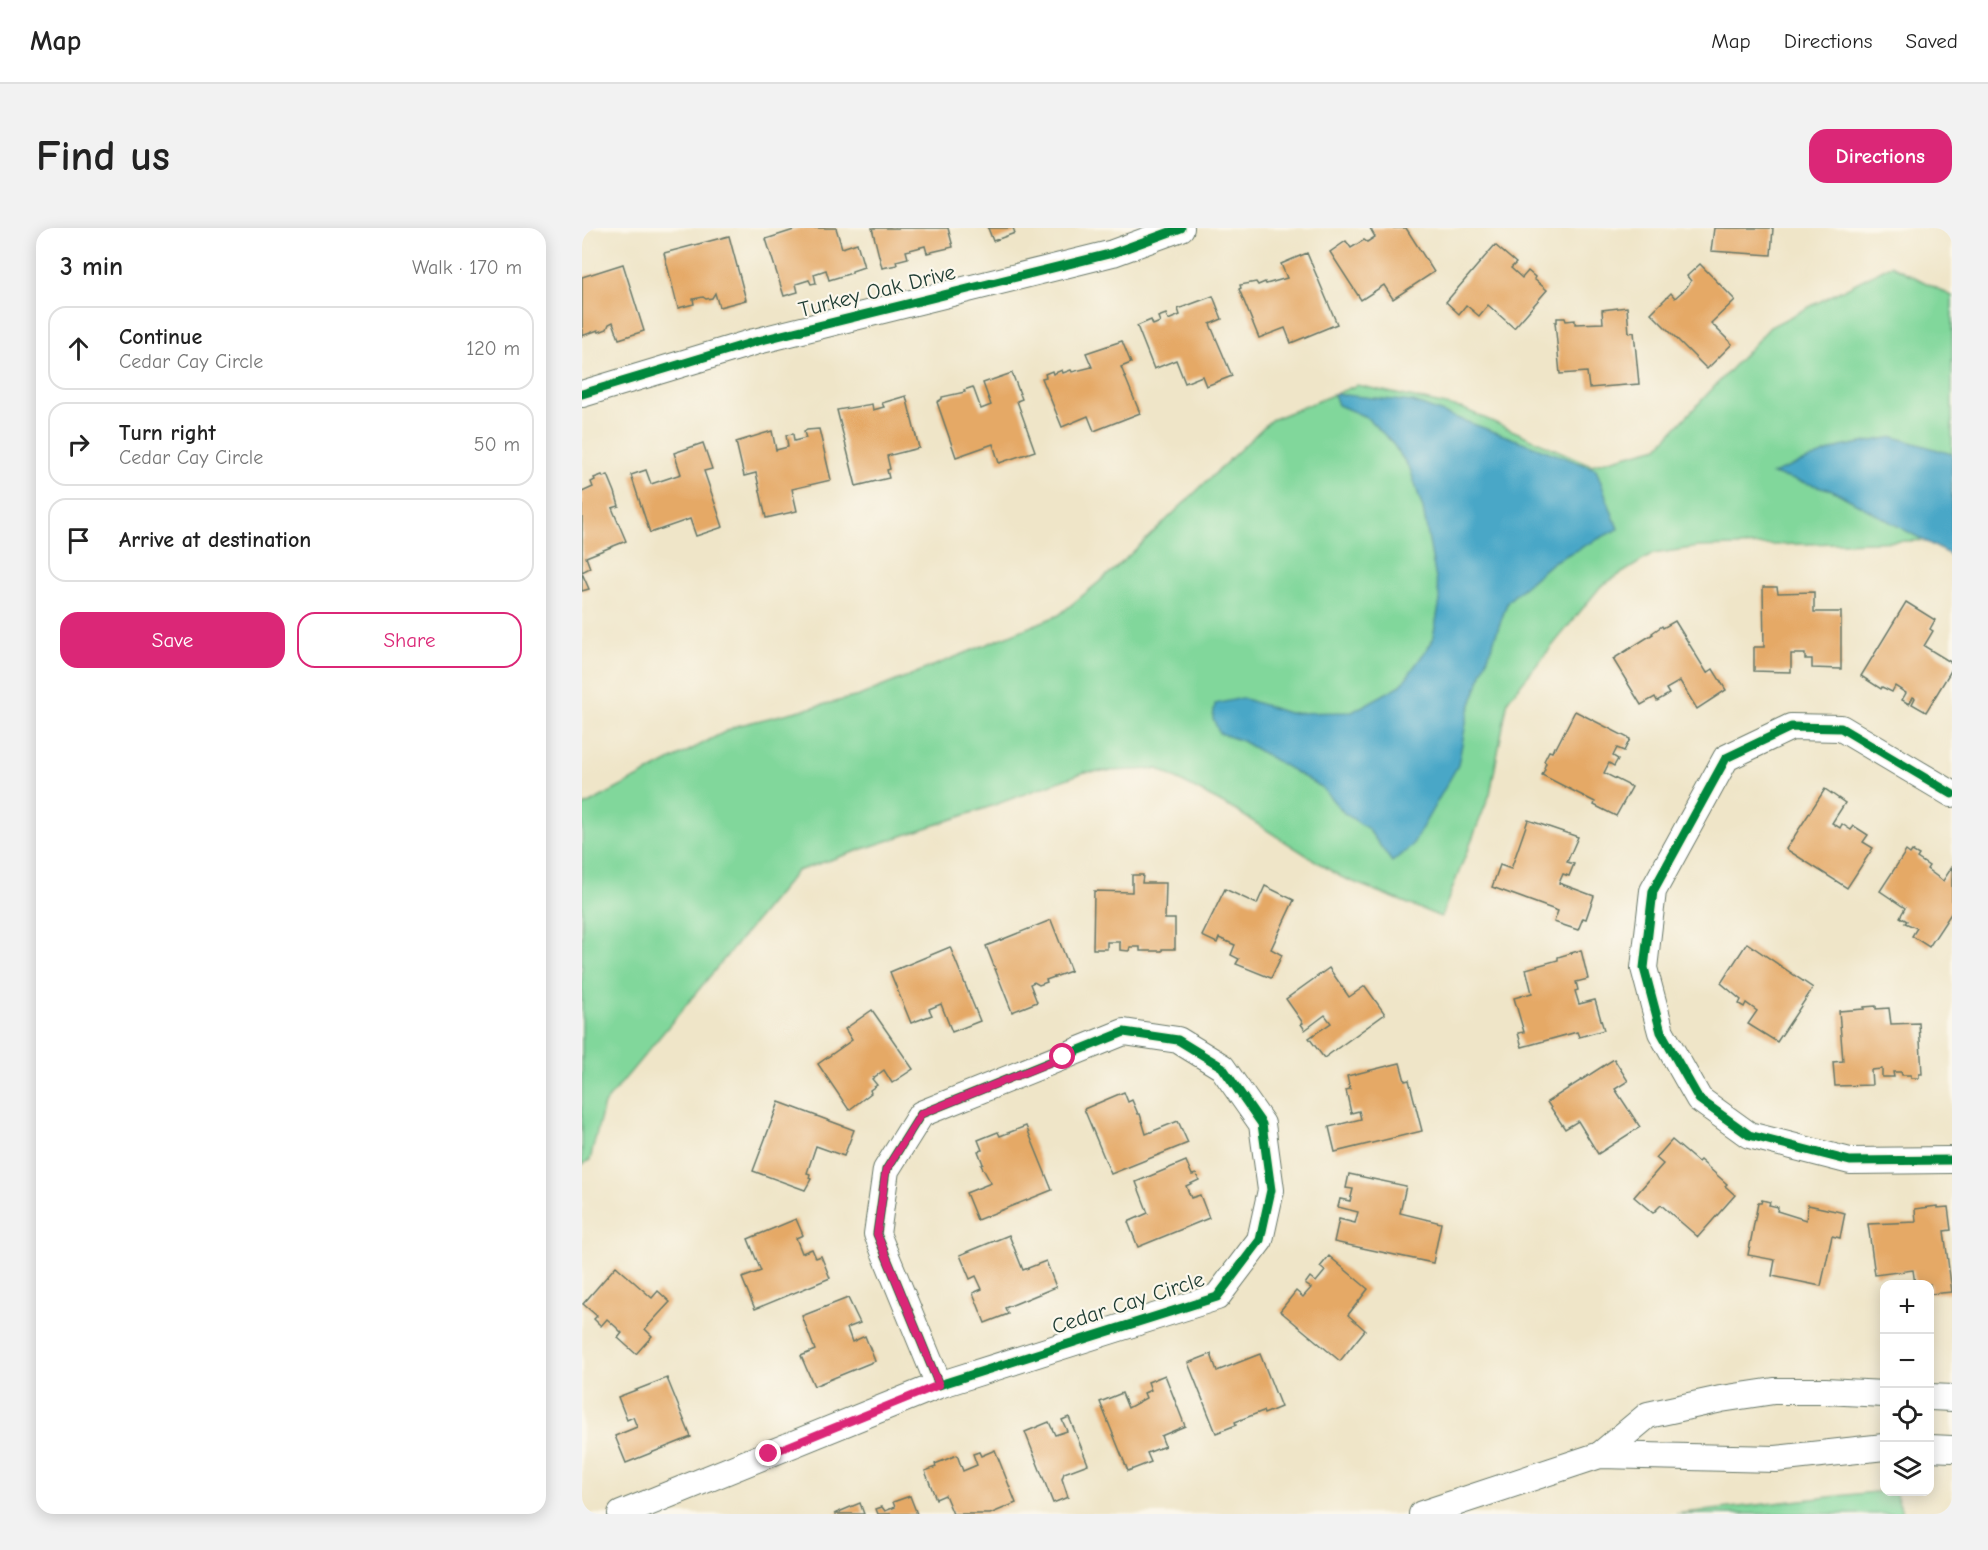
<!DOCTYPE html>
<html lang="en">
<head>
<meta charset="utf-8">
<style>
  :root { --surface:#fff; --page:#f2f2f2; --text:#222; --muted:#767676; --line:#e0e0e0; --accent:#db2777 }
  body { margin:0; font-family:"Comic Neue",sans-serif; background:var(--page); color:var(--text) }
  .controls { position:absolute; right:18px; bottom:18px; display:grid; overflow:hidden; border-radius:12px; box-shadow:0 3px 15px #0003 }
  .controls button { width:54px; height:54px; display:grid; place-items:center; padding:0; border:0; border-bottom:2px solid var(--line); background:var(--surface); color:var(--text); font:30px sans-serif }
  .stop { position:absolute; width:18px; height:18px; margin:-14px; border:4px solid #db2777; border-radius:50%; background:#fff }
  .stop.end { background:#db2777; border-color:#fff; box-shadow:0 2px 6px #0008 }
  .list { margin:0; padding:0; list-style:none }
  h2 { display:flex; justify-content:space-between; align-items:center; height:78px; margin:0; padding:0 24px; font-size:26px }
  h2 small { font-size:20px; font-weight:400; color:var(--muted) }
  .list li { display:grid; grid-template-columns:39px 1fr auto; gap:18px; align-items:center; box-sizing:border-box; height:84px; margin:0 12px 12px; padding:0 12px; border:2px solid var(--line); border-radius:18px }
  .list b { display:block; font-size:22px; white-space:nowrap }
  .list p { margin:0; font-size:20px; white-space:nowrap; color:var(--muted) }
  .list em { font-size:20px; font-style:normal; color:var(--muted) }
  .actions { display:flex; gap:12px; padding:18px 24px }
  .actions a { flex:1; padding:14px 0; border:2px solid var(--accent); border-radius:18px; text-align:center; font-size:21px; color:var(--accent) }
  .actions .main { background:var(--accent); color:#fff }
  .icon { flex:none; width:33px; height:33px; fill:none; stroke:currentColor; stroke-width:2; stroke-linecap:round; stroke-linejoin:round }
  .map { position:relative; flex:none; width:1370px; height:1286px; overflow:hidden; border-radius:18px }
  header { display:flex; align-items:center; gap:36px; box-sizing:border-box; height:84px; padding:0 30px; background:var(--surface); border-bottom:2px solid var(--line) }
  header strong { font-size:28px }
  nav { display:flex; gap:33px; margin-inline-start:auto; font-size:21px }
  .intro { display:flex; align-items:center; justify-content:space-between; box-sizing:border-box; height:144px; padding:0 36px }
  h1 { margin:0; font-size:42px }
  .button { padding:15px 27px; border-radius:18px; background:var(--accent); color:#fff; font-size:21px; font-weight:700 }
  main { display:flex; gap:36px; padding:0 36px }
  aside { flex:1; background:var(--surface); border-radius:18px; box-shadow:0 3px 15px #0003 }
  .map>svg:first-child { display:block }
  .green { fill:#81d79b; stroke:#508a68; stroke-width:1.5 }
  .water { fill:#48a7c7; stroke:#34727e; stroke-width:1.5 }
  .building { fill:#e5a966 }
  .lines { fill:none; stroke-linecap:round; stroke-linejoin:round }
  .minor-casing { stroke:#687868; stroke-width:28 }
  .minor { stroke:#fff; stroke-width:26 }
  .cycleway-casing { stroke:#fbf7ec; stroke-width:13 }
  .cycleway { stroke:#00873e; stroke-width:9 }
  .route { stroke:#db2777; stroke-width:8 }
  .labels { text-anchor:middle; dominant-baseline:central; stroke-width:4.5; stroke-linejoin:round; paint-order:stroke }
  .street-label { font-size:22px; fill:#1f3d34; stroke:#fbf7ec }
</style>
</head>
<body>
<header>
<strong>Map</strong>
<nav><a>Map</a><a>Directions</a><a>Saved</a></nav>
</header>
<div class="intro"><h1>Find us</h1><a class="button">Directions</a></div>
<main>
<aside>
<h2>3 min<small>Walk · 170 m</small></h2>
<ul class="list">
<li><svg class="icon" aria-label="ahead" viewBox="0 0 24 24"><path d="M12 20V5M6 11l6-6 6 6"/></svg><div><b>Continue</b><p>Cedar Cay Circle</p></div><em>120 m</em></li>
<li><svg class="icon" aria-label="right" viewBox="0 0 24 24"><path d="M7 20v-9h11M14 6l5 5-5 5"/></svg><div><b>Turn right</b><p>Cedar Cay Circle</p></div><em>50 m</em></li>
<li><svg class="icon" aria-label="arrive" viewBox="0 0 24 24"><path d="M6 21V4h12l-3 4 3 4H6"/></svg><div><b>Arrive at destination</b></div></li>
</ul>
<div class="actions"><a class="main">Save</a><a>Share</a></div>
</aside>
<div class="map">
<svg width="1370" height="1286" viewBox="0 0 1370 1286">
  <rect width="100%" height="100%" fill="#fbf7ec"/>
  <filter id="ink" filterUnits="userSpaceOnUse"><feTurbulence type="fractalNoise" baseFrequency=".0167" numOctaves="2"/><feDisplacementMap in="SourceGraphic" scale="12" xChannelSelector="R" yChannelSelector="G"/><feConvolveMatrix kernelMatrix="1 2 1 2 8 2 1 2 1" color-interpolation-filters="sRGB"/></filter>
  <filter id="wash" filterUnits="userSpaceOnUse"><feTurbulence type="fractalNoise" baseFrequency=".008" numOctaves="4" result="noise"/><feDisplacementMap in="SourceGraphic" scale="24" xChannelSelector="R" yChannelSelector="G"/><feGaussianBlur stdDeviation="1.35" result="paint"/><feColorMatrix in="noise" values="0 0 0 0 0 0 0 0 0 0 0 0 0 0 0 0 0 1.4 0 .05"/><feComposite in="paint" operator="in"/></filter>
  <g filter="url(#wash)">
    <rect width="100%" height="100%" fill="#efe5c8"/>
    <g class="green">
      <path d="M1309,37L1370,68V320L1359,312L1116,319L1071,326L1019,358L926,472L908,566L859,689L759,649L653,582L576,541L503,544L404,580L215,643L22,876L8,932L0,937V579L154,498L277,468L477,387L535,339L689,192L775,157L882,181L1009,237L1076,219L1188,99Z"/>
      <path d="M1302,1263L1313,1264L1321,1286H1094Z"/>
    </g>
    <g class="water">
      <path d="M752,166L831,174L1014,241L1036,301L971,334L926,373L886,485L876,537L829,619L810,634L786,601L762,585L739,559L660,513L637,505L631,490L633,476L660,470L706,485L770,484L819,457L850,414L858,373L841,281L828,241L809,213L784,189L756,177Z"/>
      <path d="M1312,209L1370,226V328L1250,262L1190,246L1258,219Z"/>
    </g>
    <g id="blocks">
      <g class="building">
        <path d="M218,0H254L260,20L275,15L282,39L270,43V45L247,52L244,42L232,46L234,55L229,56L227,52L214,56L216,64L202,68L184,11Z"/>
        <path d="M290,0H366L371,19L345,25L343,18L324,23L326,30L314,33L315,37L300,40Z"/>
        <path d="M406,0H431L433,5L411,13Z"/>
        <path d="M788,0H824L852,44L811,71L802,57L779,72L748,24L764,13L769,20L782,12L785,14L793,9Z"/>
        <path d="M1132,0H1191L1189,27L1129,23Z"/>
        <path d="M147,8L164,72L137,79L133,65L130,70L124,71L121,69L111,71L112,76L96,80L82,25Z"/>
        <path d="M913,17L934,35L929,40L940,50L946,43L953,49L952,51L965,62L932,100L906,77L897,88L884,77L877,86L864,74Z"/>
        <path d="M725,25L755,96L709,115L703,100L677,110L657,61L659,60L658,57L674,54L676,57L683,54L684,56L705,50L699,36Z"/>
        <path d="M41,36L62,103L37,111L31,94L27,96L25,101L17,104L16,102L0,108V49Z"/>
        <path d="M1118,36L1153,72L1129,95L1150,116L1125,141L1069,85L1089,65L1093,70L1104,60L1109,53L1105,48Z"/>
        <path d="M631,68L640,91L628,96L650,148L624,158L620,148L603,155L594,132L572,141L555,98L569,92L571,97L578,94L576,89L584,86L586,92L598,87L596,81Z"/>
        <path d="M1045,79L1047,105L1052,104L1057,156L1007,160L1005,144L978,146L973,94H975V90H983L984,93L993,92V96L1021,95L1020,82Z"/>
        <path d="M540,113L549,135L539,139L558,185L512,203L506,188L480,199L460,150L464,149L463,146L470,143L471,146L480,142L481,145L489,142L490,144L510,139L504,125Z"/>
        <path d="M430,145L440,171L435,173L453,223L417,235L411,216L374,229L355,174L360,171V169L383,164L382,162L391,159L399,181L409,177L401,155Z"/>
        <path d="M324,168L337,220L305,228L308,241L305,242L307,250L274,258L255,182L290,176L291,182L302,179L300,175Z"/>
        <path d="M237,201L249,252L210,261L215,283L184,290L174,245L162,248L154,214L190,203L194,222L206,219L204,207L211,206L212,213L224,210L222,204L225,202Z"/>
        <path d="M121,215L130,241L122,243L141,299L114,308L108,291L68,305L49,247L64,242L69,256L99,246L92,225Z"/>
        <path d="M20,247L21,249L26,247L33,264L37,278L30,280L44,313L4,329L8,340L0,344V264L11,259L9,254L13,252L12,250Z"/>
        <path d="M0,345L7,361L0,363Z"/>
        <path d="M1181,359H1195L1196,365L1232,364V384H1259V441L1230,440V431H1223V426H1209V444L1172,443V419H1182Z"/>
        <path d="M1324,374L1353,392L1348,401L1351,403L1342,418L1370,435V441L1344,484L1330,476L1333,470L1331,469L1327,476L1320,472L1324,465L1313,458L1310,464L1300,459L1299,461L1279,448Z"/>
        <path d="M1093,393L1125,445L1131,441L1144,462L1115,481L1098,453L1084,461L1087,466L1075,473L1073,469L1059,477L1031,431L1071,406L1070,405L1080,398L1081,400Z"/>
        <path d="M993,483L1048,511L1042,523L1035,520L1031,528L1036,531L1032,538L1027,535L1022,545L1050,559L1034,588L1012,577L1013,574L960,547L963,541L962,540L964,535L962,533L967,523L970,524L972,519L974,520Z"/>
        <path d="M1243,561L1263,575L1250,595L1258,600L1260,596L1269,602L1272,598L1286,607L1281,614L1291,620L1265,660L1204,621Z"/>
        <path d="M946,592L996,609L985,634L992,636L987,648L981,646L977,655L1012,668L1004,691L1001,690L996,702L972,694L976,683L910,659L918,637L929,641Z"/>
        <path d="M1324,623L1328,626L1330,623L1337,627L1335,630L1347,638L1345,641L1361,653L1370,639V684L1347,719L1330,708L1335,700L1323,695L1325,693L1318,689L1323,680L1298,663Z"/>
        <path d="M550,647H561L560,655H584L583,691H593V721H580V723H558V719H548L547,723L538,722V714H525V721H511L512,663L550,664Z"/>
        <path d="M683,658L712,672L689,721L700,727L689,750L654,736L657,731L649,727L653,717L637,710L635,715L620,708L643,661L675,676Z"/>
        <path d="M469,692L489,743L464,752L465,754L457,757L452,754L448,756L455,774L430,784L404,718Z"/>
        <path d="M1165,715L1231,760L1195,814L1166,796L1175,783L1164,775L1162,779L1157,776L1159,772L1139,755Z"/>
        <path d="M368,719L398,793L370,804L359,776L347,781L350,787L329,795L308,744Z"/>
        <path d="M999,722L1006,751L994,754L996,762L993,763L997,776L1013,772L1022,802L997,809L995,804L940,819L936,805L942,804L932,770L950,765L944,741L976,732V729Z"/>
        <path d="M747,740L767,769L783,758L803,786L742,830L727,810L749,795L743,787L723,802L719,796L721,795L704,771Z"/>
        <path d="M1294,778V781L1307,780L1309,796L1337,795L1340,846H1337V850H1329V847H1320L1319,844H1311L1312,849H1300V841L1289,842L1290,857L1253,858L1251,834L1261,833L1257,783L1282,781V779Z"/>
        <path d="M290,782L331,841L310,855L302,842L290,851L295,857L288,862L289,865L267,882L236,836L270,812L263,801Z"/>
        <path d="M1032,831L1046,853L1033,861L1058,899L1016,926L996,893L983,901L965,874Z"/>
        <path d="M818,835L823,853L827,852L840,903L753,924L747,899L779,891L777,883L769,885L764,862L768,861L765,848Z"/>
        <path d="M542,864L546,874L550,872L556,886H558L564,906L596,893L606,915L529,946L502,881Z"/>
        <path d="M197,874L272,902L262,928L234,918L225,945L228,946L227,950L229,951L223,962L171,943Z"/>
        <path d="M444,898L470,962L395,992L384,965L409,955L399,937L401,936L396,923L400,922L396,912L416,904L418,908Z"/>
        <path d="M1090,912L1116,934L1118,932L1145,956L1143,958L1153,967L1116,1009L1079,977L1071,985L1052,969L1081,936L1074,930Z"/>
        <path d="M604,933L610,947L614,946L617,952L604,958L609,970L618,967L627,990L556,1019L546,994L566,985L554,954Z"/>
        <path d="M767,946L824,958L818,985L859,995L851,1035L752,1014L757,991L773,995L776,984L756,979L758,971L768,973L771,961L764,960Z"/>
        <path d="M1180,972L1188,974L1187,977L1196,979L1195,983L1224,992L1226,977L1263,985L1258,1010L1250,1008L1239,1058L1190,1048L1193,1032L1166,1027L1176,975H1179Z"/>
        <path d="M1355,978V980L1366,979L1369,1002L1362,1003L1370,1064L1348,1066V1056H1333L1331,1042L1293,1047L1286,996L1334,994L1333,981Z"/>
        <path d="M214,991L221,1007L214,1010L220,1025L230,1021L234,1030L239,1028L248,1050L173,1081L160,1050L179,1043L166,1011Z"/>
        <path d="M427,1007L441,1042L464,1033L474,1059L423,1080L426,1086L403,1095L391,1065L400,1061L394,1048L388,1051L378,1027Z"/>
        <path d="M747,1028L786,1061L766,1087L783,1102L758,1133L698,1083L714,1063L721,1069L729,1060L723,1056L728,1049L734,1054L743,1043L738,1039Z"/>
        <path d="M34,1038L70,1070L76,1063L88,1074L63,1101L70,1108L54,1126L36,1110L40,1105L34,1099L25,1091L19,1098L12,1091L15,1088L1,1076Z"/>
        <path d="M266,1070L278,1095L265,1100L270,1114L283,1108L293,1133L232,1158L219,1128L233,1122L220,1088Z"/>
        <path d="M629,1126L635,1143L678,1126L699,1179L682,1186L681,1183L653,1194L654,1197L634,1205L606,1135Z"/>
        <path d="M583,1147L603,1198L579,1208L583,1218L565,1225L569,1234L546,1243L518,1174L540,1165L546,1180L564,1170L562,1165L569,1162L566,1154Z"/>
        <path d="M85,1150L109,1209L44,1235L33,1208L55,1199L51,1189L45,1192L36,1169Z"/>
        <path d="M487,1189L506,1236L482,1245L480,1251L486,1269L471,1275L443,1204L467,1194L473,1207L485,1203L480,1192Z"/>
        <path d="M413,1222L434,1275L408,1286H371L363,1267L354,1271L343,1243L354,1239L353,1236L375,1227L381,1243L395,1237L391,1226L397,1224L399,1228Z"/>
        <path d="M328,1268L335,1286H296L294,1281L300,1279L303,1283L313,1279L311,1274Z"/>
        <path d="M278,1275L282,1286H252Z"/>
      </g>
    </g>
  </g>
  <g filter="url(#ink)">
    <use href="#blocks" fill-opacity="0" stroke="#687868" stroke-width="1.5"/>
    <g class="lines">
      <g class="minor-casing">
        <g id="minor">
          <path d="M0,166L172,114L531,25L599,0"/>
          <path d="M1370,566L1259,500L1209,499L1144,530L1071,663L1062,740L1079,804L1117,871L1167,907L1268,933L1370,932"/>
          <path d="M542,804L596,812L640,839L680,896L689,962L678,1012L635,1069L357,1157L295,1006L304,942L339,886Z"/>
          <path d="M1348,1169L1370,1170"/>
          <path d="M1348,1220L1370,1221"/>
          <path d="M1018,1227L1066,1187L1139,1171L1192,1163H1243L1302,1166"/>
          <path d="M39,1286L357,1157"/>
          <path d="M840,1286L1018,1227L1194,1231L1302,1219"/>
        </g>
      </g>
      <use href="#minor" class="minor"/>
      <g class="cycleway-casing">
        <g id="cycleway">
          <path d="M0,166L172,114L531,25L599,0"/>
          <path d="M1370,566L1259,500L1209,499L1144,530L1071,663L1062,740L1079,804L1117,871L1167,907L1268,933L1370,932"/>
          <path d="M542,804L596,812L640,839L680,896L689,962L678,1012L635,1069L357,1157L295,1006L304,942L339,886Z"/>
        </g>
      </g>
      <use href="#cycleway" class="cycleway"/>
    </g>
  </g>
  <g class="lines" filter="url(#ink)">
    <path class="route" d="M187,1226L357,1157L295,1006L304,942L339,886L481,829"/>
  </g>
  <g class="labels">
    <g class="street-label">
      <text transform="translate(295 63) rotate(-14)">Turkey Oak Drive</text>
      <text transform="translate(546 1075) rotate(-18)">Cedar Cay Circle</text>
    </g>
  </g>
</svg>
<div class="controls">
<button>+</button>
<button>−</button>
<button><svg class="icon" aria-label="locate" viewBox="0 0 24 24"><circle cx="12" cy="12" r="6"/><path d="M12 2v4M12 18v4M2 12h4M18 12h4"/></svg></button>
<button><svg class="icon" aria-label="layers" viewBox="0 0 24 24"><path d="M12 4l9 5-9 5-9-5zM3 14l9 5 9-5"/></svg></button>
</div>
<div class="stop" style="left:481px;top:829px"></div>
<div class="stop end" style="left:187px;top:1226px"></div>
</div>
</main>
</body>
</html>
